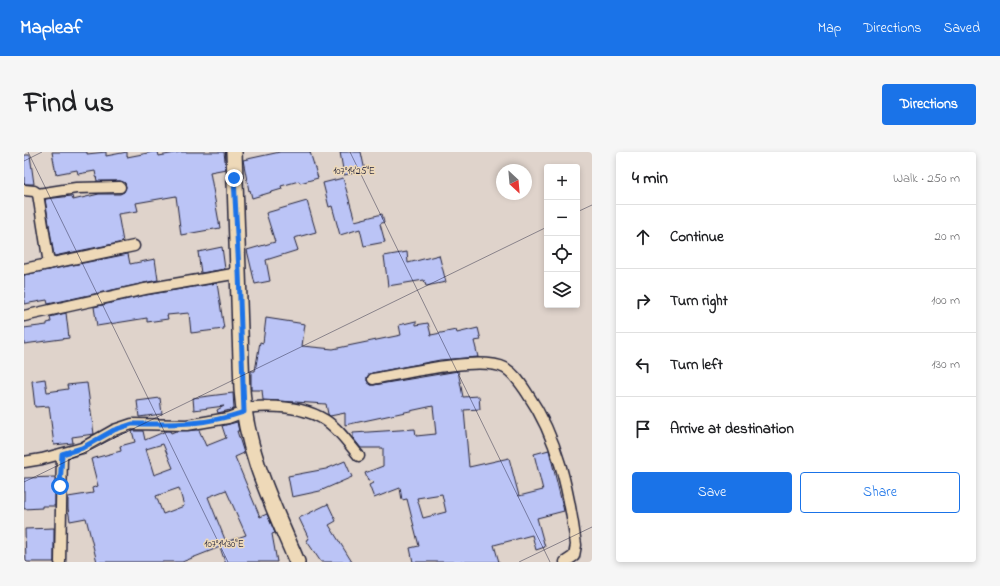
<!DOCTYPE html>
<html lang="en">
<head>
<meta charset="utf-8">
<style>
  :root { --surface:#fff; --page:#f6f6f6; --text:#202124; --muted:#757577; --line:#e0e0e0; --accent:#1a73e8 }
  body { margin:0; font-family:"Indie Flower",sans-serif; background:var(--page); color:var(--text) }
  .controls { position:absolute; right:12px; top:12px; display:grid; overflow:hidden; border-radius:4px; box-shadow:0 2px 6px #0003 }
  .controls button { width:36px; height:36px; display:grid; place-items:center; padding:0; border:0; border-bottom:1px solid var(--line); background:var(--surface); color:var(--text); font:20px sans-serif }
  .compass { position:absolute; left:472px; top:12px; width:36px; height:36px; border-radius:50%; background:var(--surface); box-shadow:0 2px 6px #0003; rotate:154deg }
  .stop { position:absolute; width:12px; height:12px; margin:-9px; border:3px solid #1a73e8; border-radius:50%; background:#fff }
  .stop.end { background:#1a73e8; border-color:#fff; box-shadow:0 1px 4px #0008 }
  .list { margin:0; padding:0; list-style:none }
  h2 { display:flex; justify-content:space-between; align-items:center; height:52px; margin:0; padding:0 16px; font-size:17px }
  h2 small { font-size:13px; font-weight:400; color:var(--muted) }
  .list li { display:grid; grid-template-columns:26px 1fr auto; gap:12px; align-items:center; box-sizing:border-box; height:64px; padding:0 16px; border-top:1px solid var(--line) }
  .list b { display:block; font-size:15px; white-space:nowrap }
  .list em { font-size:13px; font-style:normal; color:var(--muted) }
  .actions { display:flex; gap:8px; padding:12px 16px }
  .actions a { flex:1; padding:9px 0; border:1px solid var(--accent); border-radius:4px; text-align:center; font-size:14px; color:var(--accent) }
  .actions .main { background:var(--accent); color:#fff }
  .icon { flex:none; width:22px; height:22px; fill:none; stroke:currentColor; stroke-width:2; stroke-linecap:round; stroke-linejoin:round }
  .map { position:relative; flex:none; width:568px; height:410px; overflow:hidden; border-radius:4px }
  header { display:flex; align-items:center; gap:24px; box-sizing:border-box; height:56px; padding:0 20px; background:var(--accent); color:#fff }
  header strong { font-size:19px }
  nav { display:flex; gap:22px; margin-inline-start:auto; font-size:14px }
  .intro { display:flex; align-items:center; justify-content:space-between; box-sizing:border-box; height:96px; padding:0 24px }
  h1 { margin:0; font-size:28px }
  .button { padding:10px 18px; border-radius:4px; background:var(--accent); color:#fff; font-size:14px; font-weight:700 }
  main { display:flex; gap:24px; padding:0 24px }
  aside { flex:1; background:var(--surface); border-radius:4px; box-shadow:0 2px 6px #0003 }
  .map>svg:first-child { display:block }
  .building { fill:#bbc4f6; stroke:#22223b; fill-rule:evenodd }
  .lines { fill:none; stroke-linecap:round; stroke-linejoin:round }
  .street-casing { stroke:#22223b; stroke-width:13 }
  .secondary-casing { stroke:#22223b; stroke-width:18 }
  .street { stroke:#eed9b8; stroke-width:10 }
  .secondary { stroke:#eed9b8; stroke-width:15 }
  .route { stroke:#1a73e8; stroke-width:5 }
  .ticks { fill:none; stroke:#22223b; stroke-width:1; stroke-opacity:0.45 }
  .ticks-label { font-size:10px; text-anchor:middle; fill:#22223b; stroke:#eed9b8; stroke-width:3; stroke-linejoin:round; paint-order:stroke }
</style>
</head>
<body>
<header>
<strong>Mapleaf</strong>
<nav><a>Map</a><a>Directions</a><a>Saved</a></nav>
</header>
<div class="intro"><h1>Find us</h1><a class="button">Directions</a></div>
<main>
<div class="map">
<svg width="568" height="410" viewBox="0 0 568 410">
  <rect width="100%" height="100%" fill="#dfd3cb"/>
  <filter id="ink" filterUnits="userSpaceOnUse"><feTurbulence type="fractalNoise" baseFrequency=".025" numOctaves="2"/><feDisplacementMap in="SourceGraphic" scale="8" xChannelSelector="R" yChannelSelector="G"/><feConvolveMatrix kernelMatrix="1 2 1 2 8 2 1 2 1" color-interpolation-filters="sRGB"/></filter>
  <g filter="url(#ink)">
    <g class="building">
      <path d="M28,0H63V2L82,0V4L103,0V5L129,0H134L135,4L157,0H200L202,17L186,20L196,76L157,83L152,44L112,51L114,59L94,62L99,90L30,104L21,47L48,44L49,48L75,42H96L100,40L102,35L101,31L96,29H73L71,19L54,22L53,18L32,22Z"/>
      <path d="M256,0H286L294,26L276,31L275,29L257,34L258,37L228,46L226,38L225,39L219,8Z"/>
      <path d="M316,0H337L341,19L320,23Z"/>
      <path d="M0,3H6L10,32H0Z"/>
      <path d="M319,26L331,69L358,62L360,70L356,72L361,90L340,94L336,77L316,83L308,54L305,55L299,31Z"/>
      <path d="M283,49L292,80L270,86L274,98L242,108L246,129L231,132L223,98L251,90L242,61Z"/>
      <path d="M198,95L201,117L177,121L174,100Z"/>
      <path d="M383,100L384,111L415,103L422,130L402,134L400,128L364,134L360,104Z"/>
      <path d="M104,102L106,112L131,107L134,128L24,152L23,148L0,152V123Z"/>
      <path d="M193,131L200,177L167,181L165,161L143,163L144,167L123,170V166L73,174L70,155L122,143Z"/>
      <path d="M42,161L45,186L0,192V176L23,173V171L27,170L26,165Z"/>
      <path d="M242,166L281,172L278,194L309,197L377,183L375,173L392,169V173L404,171L407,183L432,178L433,181L454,176L457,188L450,189L454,205L416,208L348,221L343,225V229L347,233H350L434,219L439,245L455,244L456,257L440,258L445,315L485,306L495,344L519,338L510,302L525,298L540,359L513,366L521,395L512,398L508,383L470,393L475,410H389L386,396L395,394L383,347L378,348L376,336L350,346L345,333L349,331L348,328L344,329L341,321L359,314V296H337L329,286V281L391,277L392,284L412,282L409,254L321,273V261L306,264L304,262L302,252L239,248L238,238H227V219H231L236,190L239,191ZM418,342L422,360L399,366L393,346Z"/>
      <path d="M21,227L23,240L44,237L43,233L63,231L70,282L48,285L49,291L30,293L25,254L11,255L8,229Z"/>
      <path d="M209,241L210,257L194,261L193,258L200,254L170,258L169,246Z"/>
      <path d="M136,246L138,262L115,265L113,249Z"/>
      <path d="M213,270L215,279H213L220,301L211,305L236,365L243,362L251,381L248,382L253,410H201L196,395L158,410H73L62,366L46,369L44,356V345L69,341L68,336L74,334L67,307L97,299L96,294L111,290L108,279H119L121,288L142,279H146L147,281L152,279L175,278L182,294L202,286L198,274ZM139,292L149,316L130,323L122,297ZM155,336L160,354L139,362L132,344ZM202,338L222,383L202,390L184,345Z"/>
      <path d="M321,309L328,325L296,339L268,345L264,324L302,317Z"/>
      <path d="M31,325V354H18V356L0,357V326Z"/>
      <path d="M304,352L312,369L305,373L328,410H297L282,388L285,387L275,366Z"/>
      <path d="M30,376V410H2L1,377Z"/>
    </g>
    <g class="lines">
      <g class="street-casing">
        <g id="street">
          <path d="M0,38L10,39L14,42L25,112"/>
          <path d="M14,42L52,36L96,35"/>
          <path d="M0,117L110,94"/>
          <path d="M0,164L121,137L215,121"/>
          <path d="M349,227C377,222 457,203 481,216C491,222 497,232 503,241C534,286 545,339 552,393L550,404L541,410"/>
          <path d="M219,256C246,253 277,253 301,268C314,276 325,292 335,304"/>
          <path d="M0,310L18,307L58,296L90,278L108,272L163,273L204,266L220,260"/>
          <path d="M36,410L38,302"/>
        </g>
      </g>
      <g class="secondary-casing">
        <path id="secondary" d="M210,0L218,238C222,301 249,353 273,410"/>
      </g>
      <use href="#street" class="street"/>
      <use href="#secondary" class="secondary"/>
    </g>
  </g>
  <g class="lines" filter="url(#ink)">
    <path class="route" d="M36,334L38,302L58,296L90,278L108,272C150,272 178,274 220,260L215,120L210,26"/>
  </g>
  <path class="ticks" d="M4,0L204,410M326,0L526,410M0,9L18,0M553,60L568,53M0,330L523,75M495,410L568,375"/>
  <g class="ticks-label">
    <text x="330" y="22">107°14'25"E</text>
    <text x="200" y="395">107°14'30"E</text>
  </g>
</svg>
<div class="controls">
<button>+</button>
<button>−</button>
<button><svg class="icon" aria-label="locate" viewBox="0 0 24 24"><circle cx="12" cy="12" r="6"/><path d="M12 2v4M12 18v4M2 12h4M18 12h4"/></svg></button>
<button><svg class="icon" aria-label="layers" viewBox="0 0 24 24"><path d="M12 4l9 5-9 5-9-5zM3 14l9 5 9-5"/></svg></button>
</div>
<svg class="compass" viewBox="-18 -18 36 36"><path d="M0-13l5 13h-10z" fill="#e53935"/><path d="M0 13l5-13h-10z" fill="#757577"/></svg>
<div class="stop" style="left:36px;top:334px"></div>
<div class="stop end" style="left:210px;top:26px"></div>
</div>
<aside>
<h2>4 min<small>Walk · 250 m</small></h2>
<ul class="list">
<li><svg class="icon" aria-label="ahead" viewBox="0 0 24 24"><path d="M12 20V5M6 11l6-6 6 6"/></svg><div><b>Continue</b></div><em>20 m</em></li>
<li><svg class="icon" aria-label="right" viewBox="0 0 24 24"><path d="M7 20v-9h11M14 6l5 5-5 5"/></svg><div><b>Turn right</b></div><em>100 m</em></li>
<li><svg class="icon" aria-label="left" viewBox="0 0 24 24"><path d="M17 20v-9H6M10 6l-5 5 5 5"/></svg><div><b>Turn left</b></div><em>130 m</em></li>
<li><svg class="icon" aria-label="arrive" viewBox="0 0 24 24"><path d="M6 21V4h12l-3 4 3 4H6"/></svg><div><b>Arrive at destination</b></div></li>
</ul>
<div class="actions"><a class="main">Save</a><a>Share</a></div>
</aside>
</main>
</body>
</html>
